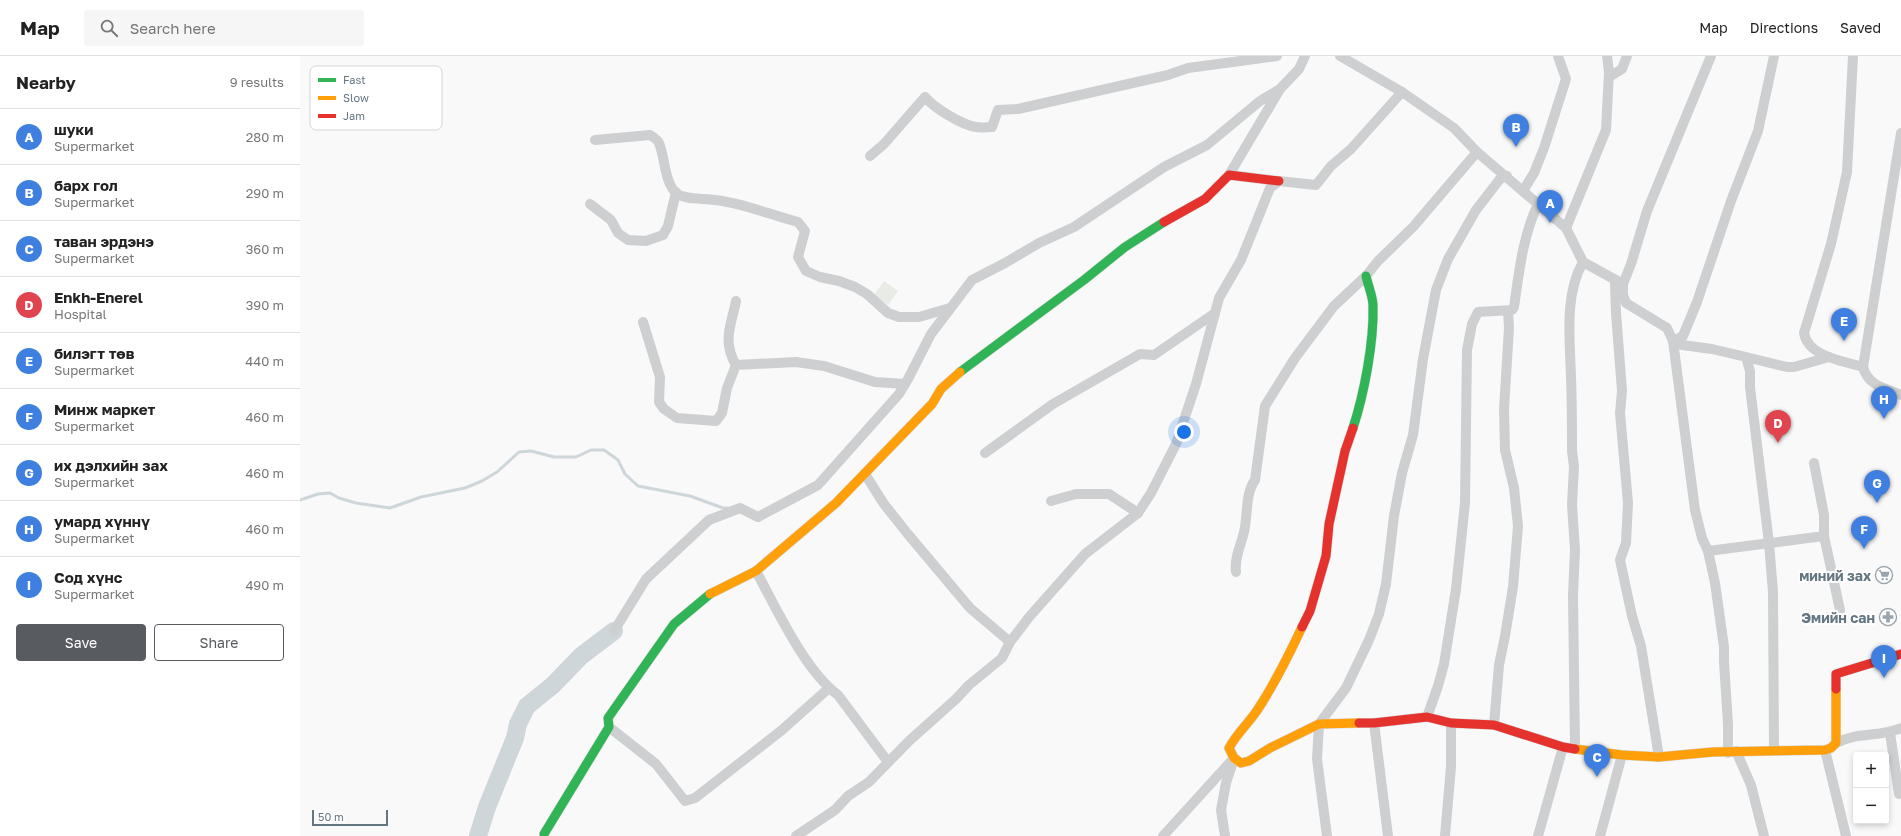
<!DOCTYPE html>
<html lang="en">
<head>
<meta charset="utf-8">
<style>
  :root { --surface:#fff; --page:#f6f6f6; --text:#222; --muted:#767676; --line:#e0e0e0; --accent:#585c60 }
  body { margin:0; font-family:"Golos Text",sans-serif; background:var(--page); color:var(--text) }
  .controls { position:absolute; right:12px; bottom:12px; display:grid; overflow:hidden; border-radius:4px; box-shadow:0 2px 6px #0003 }
  .controls button { width:36px; height:36px; display:grid; place-items:center; padding:0; border:0; border-bottom:1px solid var(--line); background:var(--surface); color:var(--text); font:20px sans-serif }
  .scale { position:absolute; left:12px; bottom:10px; width:76px; box-sizing:border-box; padding-left:4px; border:2px solid #657683; border-top:0; font-size:11px; line-height:14px; white-space:nowrap; color:#657683; -webkit-text-stroke:3px #fff; paint-order:stroke }
  .you { position:absolute; left:884px; top:376px; width:14px; height:14px; margin:-10px; border:3px solid #fff; border-radius:50%; background:#1a73e8; box-shadow:0 0 0 6px #1a73e833 }
  .badge { display:grid; place-items:center; width:26px; height:26px; border-radius:50%; background:var(--accent); color:#fff; font-size:13px; font-weight:700 }
  .pin { position:absolute; translate:-50% -33px; filter:drop-shadow(0 1px 2px #0008) }
  .pin::after { content:''; position:absolute; top:21px; width:14px; height:12px; background:inherit; clip-path:polygon(0 0,100% 0,50% 100%) }
  .list { margin:0; padding:0; list-style:none }
  h2 { display:flex; justify-content:space-between; align-items:center; height:52px; margin:0; padding:0 16px; font-size:17px }
  h2 small { font-size:13px; font-weight:400; color:var(--muted) }
  .list li { display:grid; grid-template-columns:26px 1fr auto; gap:12px; align-items:center; box-sizing:border-box; height:56px; padding:0 16px; border-top:1px solid var(--line) }
  .list b { display:block; font-size:15px; white-space:nowrap }
  .list p { margin:0; font-size:13px; white-space:nowrap; color:var(--muted) }
  .list em { font-size:13px; font-style:normal; color:var(--muted) }
  .actions { display:flex; gap:8px; padding:12px 16px }
  .actions a { flex:1; padding:9px 0; border:1px solid var(--accent); border-radius:4px; text-align:center; font-size:14px; color:var(--accent) }
  .actions .main { background:var(--accent); color:#fff }
  .icon { flex:none; width:22px; height:22px; fill:none; stroke:currentColor; stroke-width:2; stroke-linecap:round; stroke-linejoin:round }
  .map { position:relative; flex:none; width:1601px; height:780px; overflow:hidden }
  header { display:flex; align-items:center; gap:24px; box-sizing:border-box; height:56px; padding:0 20px; background:var(--surface); border-bottom:1px solid var(--line) }
  header strong { font-size:19px }
  nav { display:flex; gap:22px; margin-inline-start:auto; font-size:14px }
  .search { width:280px; height:36px; background:var(--page); display:flex; align-items:center; gap:10px; box-sizing:border-box; padding:0 14px; border-radius:4px; color:var(--muted); font-size:15px }
  main { display:flex }
  aside { flex:1; background:var(--surface) }
  .map>svg:first-child { display:block }
  .grass { fill:#e8ebe6 }
  .lines { fill:none; stroke-linecap:round; stroke-linejoin:round }
  .stream { stroke:#ced6d9; stroke-width:3 }
  .river { stroke:#ced6d9; stroke-width:18 }
  .fast-casing { stroke:#d5d6d7; stroke-width:10 }
  .slow-casing { stroke:#d5d6d7; stroke-width:10 }
  .jam-casing { stroke:#d5d6d7; stroke-width:10 }
  .street { stroke:#cecfd0; stroke-width:10 }
  .fast { stroke:#30b455; stroke-width:9 }
  .slow { stroke:#ff9f0a; stroke-width:9 }
  .jam { stroke:#e5322d; stroke-width:9 }
  .labels { text-anchor:middle; dominant-baseline:central; stroke-width:4; stroke-linejoin:round; paint-order:stroke }
  .poi-label { font-size:14px; font-weight:bold; fill:#657683; stroke:#fff; text-anchor:end }
  .key { fill:#fff; stroke:#d1d6da; stroke-width:1 }
  .key-label { font-size:11px; fill:#657683 }
</style>
</head>
<body>
<header>
<strong>Map</strong>
<div class="search"><svg class="icon" aria-label="search" viewBox="0 0 24 24"><circle cx="10" cy="10" r="6"/><path d="M15 15l6 6"/></svg>Search here</div>
<nav><a>Map</a><a>Directions</a><a>Saved</a></nav>
</header>
<main>
<aside>
<h2>Nearby<small>9 results</small></h2>
<ul class="list">
<li><span class="badge" style="background:#3f7fe0">A</span><div><b>шуки</b><p>Supermarket</p></div><em>280 m</em></li>
<li><span class="badge" style="background:#3f7fe0">B</span><div><b>барх гол</b><p>Supermarket</p></div><em>290 m</em></li>
<li><span class="badge" style="background:#3f7fe0">C</span><div><b>таван эрдэнэ</b><p>Supermarket</p></div><em>360 m</em></li>
<li><span class="badge" style="background:#e0444e">D</span><div><b>Enkh-Enerel</b><p>Hospital</p></div><em>390 m</em></li>
<li><span class="badge" style="background:#3f7fe0">E</span><div><b>билэгт төв</b><p>Supermarket</p></div><em>440 m</em></li>
<li><span class="badge" style="background:#3f7fe0">F</span><div><b>Минж маркет</b><p>Supermarket</p></div><em>460 m</em></li>
<li><span class="badge" style="background:#3f7fe0">G</span><div><b>их дэлхийн зах</b><p>Supermarket</p></div><em>460 m</em></li>
<li><span class="badge" style="background:#3f7fe0">H</span><div><b>умард хүннү</b><p>Supermarket</p></div><em>460 m</em></li>
<li><span class="badge" style="background:#3f7fe0">I</span><div><b>Сод хүнс</b><p>Supermarket</p></div><em>490 m</em></li>
</ul>
<div class="actions"><a class="main">Save</a><a>Share</a></div>
</aside>
<div class="map">
<svg width="1601" height="780" viewBox="0 0 1601 780">
  <rect width="100%" height="100%" fill="#f9f9f9"/>
  <path class="grass" d="M584,225L598,235L588,249L574,239Z"/>
  <g class="lines">
    <path class="stream" d="M0,444L18,438L30,437L39,442L56,447L90,452L121,441L165,432L182,425L197,416L219,396L231,395L254,401H276L291,394H304L318,404L325,418L338,430L390,440L423,452H428"/>
    <path class="river" d="M178,780L187,751L215,682L218,668L227,650L253,629L281,600L314,575"/>
    <g class="fast-casing">
      <g id="fast">
        <path d="M660,316L784,224L825,191L864,166"/>
        <path d="M1053,372C1064,338 1074,287 1073,250C1073,240 1068,230 1066,220"/>
        <path d="M244,778L309,671L308,662L374,568L410,538"/>
      </g>
    </g>
    <g class="slow-casing">
      <g id="slow">
        <path d="M410,538L456,515L536,447L632,348L641,333L660,316"/>
        <path d="M1002,571C989,599 975,627 958,653C949,667 937,677 929,692L934,702L941,707L949,705L970,692L1019,668L1059,667"/>
        <path d="M1275,693L1322,699L1359,701L1413,696L1525,694L1531,692L1536,687V633"/>
      </g>
    </g>
    <g class="jam-casing">
      <g id="jam">
        <path d="M864,166L905,143L929,119L979,125"/>
        <path d="M1002,571L1010,555L1026,500L1029,468L1045,395L1053,372"/>
        <path d="M1536,633V618L1601,598"/>
        <path d="M1059,667H1074L1127,661L1151,667L1194,669L1263,691L1275,693"/>
      </g>
    </g>
    <g class="street">
      <path d="M1040,0L1102,36L1154,72L1177,96L1266,172L1283,206L1323,228V239L1326,247L1367,272L1373,285L1395,454L1402,482L1408,495L1524,480V459L1514,407"/>
      <path d="M1553,0L1547,116L1531,188L1504,277C1508,301 1544,305 1563,311C1568,330 1585,332 1601,339"/>
      <path d="M1309,21L1322,13L1327,0"/>
      <path d="M295,84L350,79C353,81 358,84 359,87C365,101 364,125 376,137C384,144 404,142 415,144C444,147 470,159 498,166L505,175L498,201L506,215L520,221L539,225L555,231L567,238L588,257L599,261H619L650,252"/>
      <path d="M570,100L584,88L625,41C634,52 662,69 676,71C681,72 687,71 692,71L698,54L718,53L868,19L888,12L977,0"/>
      <path d="M929,119L980,33"/>
      <path d="M1223,135L1234,117L1244,92L1266,23L1258,0"/>
      <path d="M290,148L311,164L318,177L328,184L346,185L363,179L368,170L376,136"/>
      <path d="M1266,172L1306,74L1309,16L1307,0"/>
      <path d="M1315,227L1316,257L1322,335L1320,357L1328,447L1326,487L1320,504L1332,560L1341,590L1359,701"/>
      <path d="M1323,228L1331,208L1347,155L1411,0"/>
      <path d="M343,266L360,321L359,346L364,353L377,362L416,365L422,357L427,332L436,309L496,306L524,310L575,326L605,328"/>
      <path d="M1373,285L1382,289L1412,293L1446,301L1450,315V331L1469,487L1473,536L1474,693"/>
      <path d="M1373,285L1383,280L1397,246L1431,145L1458,75L1474,0"/>
      <path d="M1446,301L1487,311H1494L1529,301"/>
      <path d="M436,309C422,285 431,270 436,245"/>
      <path d="M1563,311L1601,77"/>
      <path d="M685,397L753,348L840,298L854,299L915,257"/>
      <path d="M565,418L584,448L607,477L670,552L710,586"/>
      <path d="M751,445L776,438H809L838,457"/>
      <path d="M1524,480L1540,554"/>
      <path d="M1408,495L1415,527L1424,591V606L1428,668V697"/>
      <path d="M456,515C476,552 505,615 538,639L588,706"/>
      <path d="M936,516C934,502 941,489 944,476C948,459 945,438 955,424L965,350L995,302L1034,250L1066,220L1078,205L1113,171L1177,96"/>
      <path d="M314,575L346,523L409,464L440,452L458,461L518,429L599,338L608,323L631,278L672,224L705,207L739,187L774,171L864,111L907,89L960,45L980,33L999,13L1005,0"/>
      <path d="M1127,661L1138,630L1144,608L1156,533L1165,447L1167,294L1172,268L1178,256L1212,254L1214,251C1219,216 1223,179 1238,148"/>
      <path d="M1074,667L1088,780"/>
      <path d="M1194,669L1199,609L1205,580L1213,531L1218,470L1214,432L1205,394L1204,353L1209,272L1208,255"/>
      <path d="M309,671L356,708L385,745L395,742L482,674L529,632"/>
      <path d="M1590,677L1599,738"/>
      <path d="M1536,687C1556,676 1580,681 1601,672"/>
      <path d="M1275,692L1273,539L1275,494L1272,449L1274,410L1272,395C1272,370 1272,345 1271,321C1270,284 1264,239 1283,206"/>
      <path d="M1525,694L1546,780"/>
      <path d="M1436,695L1451,729L1464,780"/>
      <path d="M496,780L535,754L548,740L569,726L609,685L656,643L669,629L702,602L710,586L730,560L785,498L838,457L851,437L876,388L896,328L919,242L941,204L970,132L979,125L1016,129L1031,110L1051,93L1102,36"/>
      <path d="M863,780L934,702"/>
      <path d="M925,780L921,754L926,727L933,706"/>
      <path d="M1027,780L1017,703L1019,668L1046,632L1069,584L1079,558L1086,528L1094,460L1102,417L1113,379L1123,303L1136,234L1148,203L1176,154L1200,123L1207,120"/>
      <path d="M1145,780L1151,711V667"/>
      <path d="M1238,780L1263,691"/>
      <path d="M1300,780L1322,699"/>
    </g>
    <use href="#fast" class="fast"/>
    <use href="#slow" class="slow"/>
    <use href="#jam" class="jam"/>
  </g>
  <defs>
    <g id="supermarket-ring" transform="scale(0.9)"><circle r="9.5" fill="#fff" stroke="#99a4ac" stroke-width="1.5"/><path d="M-6-5.5h2.5l.6 2H6L4.5 2H-2.5L-4.4-4H-6ZM-1.5 3.2a1.3 1.3 0 1 0 .1 0ZM3 3.2a1.3 1.3 0 1 0 .1 0Z" fill="#99a4ac"/></g>
    <g id="pharmacy-ring" transform="scale(0.9)"><circle r="9.5" fill="#fff" stroke="#99a4ac" stroke-width="1.5"/><path d="M-2-6h4v4h4v4h-4v4h-4v-4h-4v-4h4Z" fill="#99a4ac"/></g>
  </defs>
  <g fill-rule="evenodd">
    <use href="#supermarket-ring" x="1584" y="519"/>
    <use href="#pharmacy-ring" x="1588" y="561"/>
  </g>
  <g class="labels">
    <g class="poi-label">
      <text x="1571" y="519">миний зах</text>
      <text x="1575" y="561">Эмийн сан</text>
    </g>
  </g>
  <rect x="10" y="10" width="132" height="64" rx="6" class="key"/>
  <rect x="18" y="22" width="18" height="4" fill="#30b455"/>
  <rect x="18" y="40" width="18" height="4" fill="#ff9f0a"/>
  <rect x="18" y="58" width="18" height="4" fill="#e5322d"/>
  <g class="key-label">
    <text x="43" y="28">Fast</text>
    <text x="43" y="46">Slow</text>
    <text x="43" y="64">Jam</text>
  </g>
</svg>
<div class="controls">
<button>+</button>
<button>−</button>
</div>
<div class="scale">50 m</div>
<div class="you"></div>
<div class="pin badge" style="left:1250px;top:167px;background:#3f7fe0">A</div>
<div class="pin badge" style="left:1216px;top:91px;background:#3f7fe0">B</div>
<div class="pin badge" style="left:1297px;top:721px;background:#3f7fe0">C</div>
<div class="pin badge" style="left:1478px;top:387px;background:#e0444e">D</div>
<div class="pin badge" style="left:1544px;top:285px;background:#3f7fe0">E</div>
<div class="pin badge" style="left:1564px;top:493px;background:#3f7fe0">F</div>
<div class="pin badge" style="left:1577px;top:447px;background:#3f7fe0">G</div>
<div class="pin badge" style="left:1584px;top:363px;background:#3f7fe0">H</div>
<div class="pin badge" style="left:1584px;top:622px;background:#3f7fe0">I</div>
</div>
</main>
</body>
</html>
